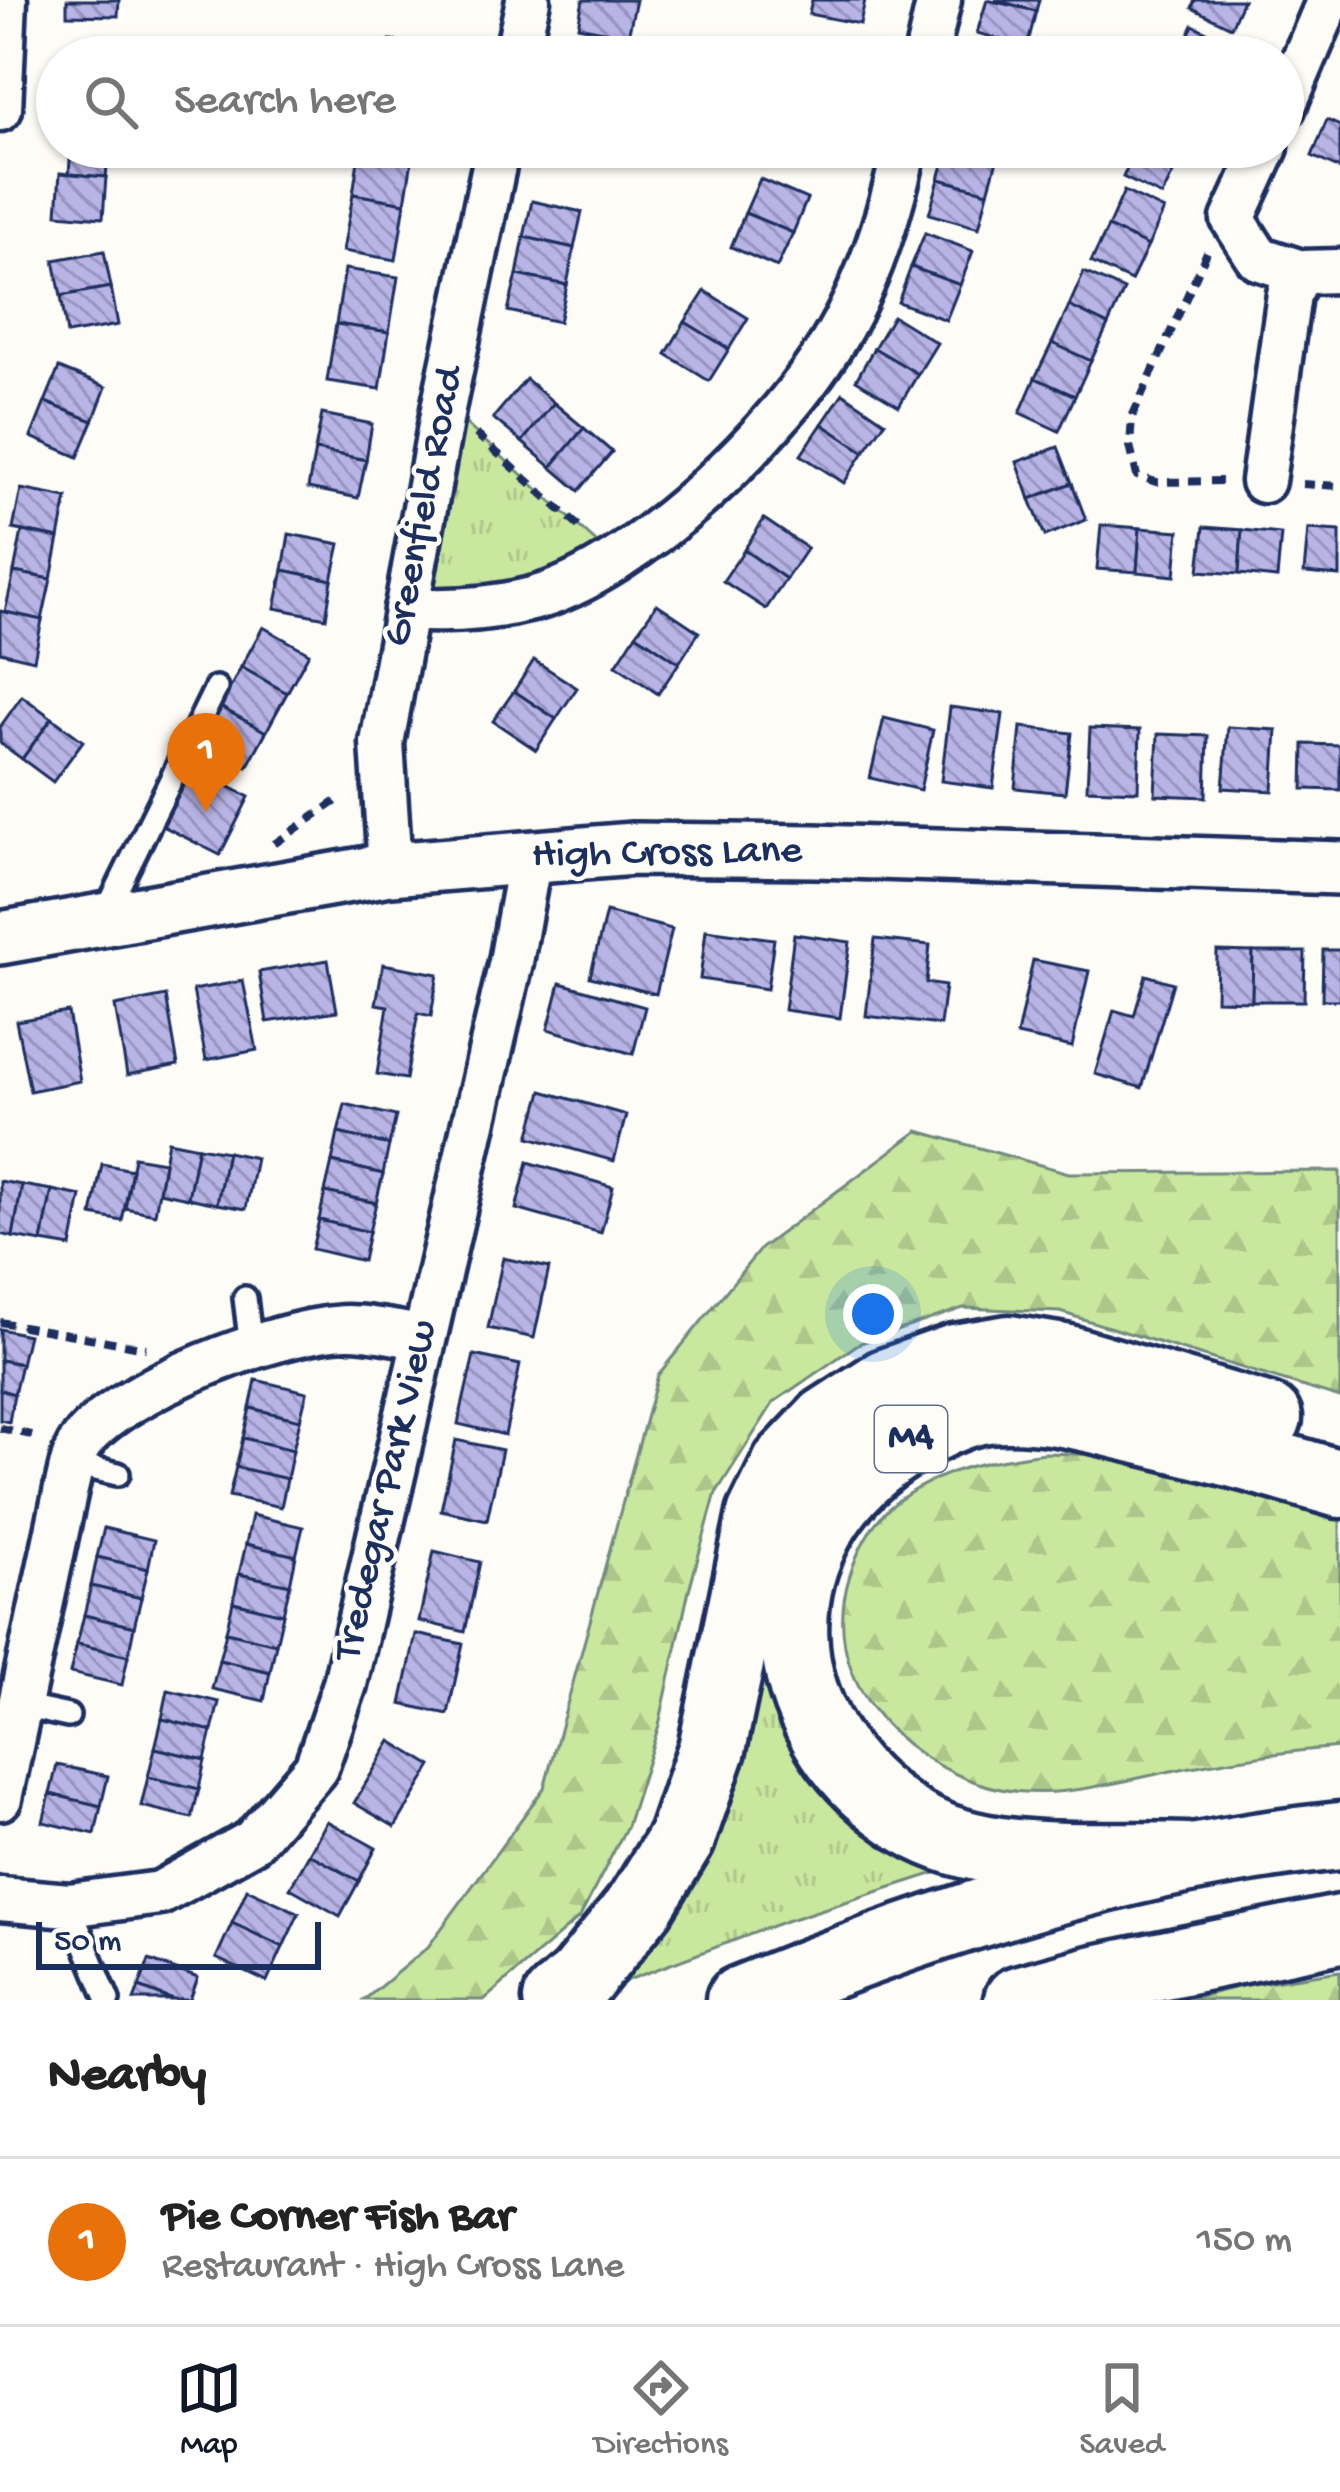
<!DOCTYPE html>
<html lang="en">
<head>
<meta charset="utf-8">
<style>
  :root { --surface:#fff; --page:#f2f2f2; --text:#222; --muted:#767676; --line:#e0e0e0; --accent:#111827 }
  body { margin:0; font-family:"Gochi Hand",sans-serif; background:var(--page); color:var(--text) }
  .scale { position:absolute; left:36px; bottom:30px; width:285px; box-sizing:border-box; padding-left:12px; border:6px solid #1b2f5e; border-top:0; font-size:33px; line-height:42px; white-space:nowrap; color:#1b2f5e; -webkit-text-stroke:9px #fdfcf7; paint-order:stroke }
  .you { position:absolute; left:873px; top:1314px; width:42px; height:42px; margin:-30px; border:9px solid #fff; border-radius:50%; background:#1a73e8; box-shadow:0 0 0 18px #1a73e833 }
  .badge { display:grid; place-items:center; width:78px; height:78px; border-radius:50%; background:var(--accent); color:#fff; font-size:39px; font-weight:700 }
  .pin { position:absolute; translate:-50% -99px; filter:drop-shadow(0 3px 6px #0008) }
  .pin::after { content:''; position:absolute; top:63px; width:42px; height:36px; background:inherit; clip-path:polygon(0 0,100% 0,50% 100%) }
  .list { margin:0; padding:0; list-style:none }
  h2 { display:flex; justify-content:space-between; align-items:center; height:156px; margin:0; padding:0 48px; font-size:51px }
  h2 small { font-size:39px; font-weight:400; color:var(--muted) }
  .list li { display:grid; grid-template-columns:78px 1fr auto; gap:36px; align-items:center; box-sizing:border-box; height:168px; padding:0 48px; border-top:3px solid var(--line) }
  .list b { display:block; font-size:45px; white-space:nowrap }
  .list p { margin:0; font-size:39px; white-space:nowrap; color:var(--muted) }
  .list em { font-size:39px; font-style:normal; color:var(--muted) }
  .icon { flex:none; width:66px; height:66px; fill:none; stroke:currentColor; stroke-width:2; stroke-linecap:round; stroke-linejoin:round }
  .map { position:relative; flex:none; width:1340px; height:2000px; overflow:hidden }
  .search { position:absolute; background:var(--surface); box-shadow:0 3px 9px #0004; left:36px; right:36px; top:36px; height:132px; display:flex; align-items:center; gap:30px; box-sizing:border-box; padding:0 42px; border-radius:66px; color:var(--muted); font-size:45px }
  .sheet { height:324px; background:var(--surface) }
  nav { display:flex; justify-content:space-around; align-items:center; box-sizing:border-box; height:168px; border-top:3px solid var(--line); background:var(--surface); font-size:33px; color:var(--muted) }
  nav a { display:grid; justify-items:center; gap:6px }
  nav .on { color:var(--accent) }
  .map>svg:first-child { display:block }
  .grass { fill:url(#grass-tufts); stroke:#728b7e; stroke-width:3 }
  .forest { fill:url(#forest-firs); stroke:#728b7e; stroke-width:3 }
  .building { fill:url(#building-back-hatch); stroke:#1b2f5e; stroke-width:3 }
  .lines { fill:none; stroke-linecap:round; stroke-linejoin:round }
  .service-casing { stroke:#1b2f5e; stroke-width:30 }
  .minor-casing { stroke:#1b2f5e; stroke-width:51 }
  .tertiary-casing { stroke:#1b2f5e; stroke-width:60 }
  .motorway-casing { stroke:#1b2f5e; stroke-width:75 }
  .path { stroke:#1b2f5e; stroke-width:8; stroke-dasharray:12 9; stroke-linecap:butt }
  .service { stroke:#fdfcf7; stroke-width:21 }
  .minor { stroke:#fdfcf7; stroke-width:42 }
  .tertiary { stroke:#fdfcf7; stroke-width:51 }
  .motorway { stroke:#fdfcf7; stroke-width:66 }
  .labels { text-anchor:middle; dominant-baseline:central; stroke-width:9; stroke-linejoin:round; paint-order:stroke }
  .shield { fill:#fdfcf7; stroke:#5f6c8c; stroke-width:3 }
  .shield-label { font-size:39px; font-weight:bold; fill:#1b2f5e }
  .street-label { font-size:42px; fill:#1b2f5e; stroke:#fdfcf7 }
</style>
</head>
<body>
<div class="map">
<svg width="1340" height="2000" viewBox="0 0 1340 2000">
  <defs>
    <pattern id="grass-tufts" width="24" height="20" patternUnits="userSpaceOnUse" patternTransform="scale(3)"><rect width="24" height="20" fill="#cae79e"/><path d="M3 7l-1-3M5 7V3M7 7l1-3M15 17l-1-3M17 17v-4M19 17l1-3" fill="none" stroke="#adc68a"/></pattern>
    <pattern id="forest-firs" width="22" height="20" patternUnits="userSpaceOnUse" patternTransform="scale(3)"><rect width="22" height="20" fill="#cae79e"/><path d="M5 1l3.5 6h-7zM16 11l3.5 6h-7z" fill="#adc68a"/></pattern>
    <pattern id="building-back-hatch" width="6" height="6" patternUnits="userSpaceOnUse" patternTransform="scale(3)"><rect width="6" height="6" fill="#b9b4e6"/><path d="M-1 5l2 2M0 0l6 6M5-1l2 2" fill="none" stroke="#9693be"/></pattern>
  </defs>
  <rect width="100%" height="100%" fill="#fdfcf7"/>
  <filter id="ink" filterUnits="userSpaceOnUse"><feTurbulence type="fractalNoise" baseFrequency=".00833" numOctaves="2"/><feDisplacementMap in="SourceGraphic" scale="24" xChannelSelector="R" yChannelSelector="G"/><feConvolveMatrix kernelMatrix="1 2 1 2 8 2 1 2 1" color-interpolation-filters="sRGB"/></filter>
  <g filter="url(#ink)">
    <g class="grass">
      <path d="M444,404L616,560L406,609Z"/>
      <path d="M761,1664C777,1725 809,1794 867,1828C894,1843 926,1854 954,1867L786,1921L596,1992Z"/>
    </g>
    <g class="forest">
      <path d="M918,1131L1069,1173L1340,1171V1398L1060,1312L963,1308L858,1344L774,1402L716,1493L689,1590L659,1725L627,1826L580,1917L484,2000H364L428,1947L544,1788L658,1375L761,1248Z"/>
      <path d="M1045,1453L1133,1456L1340,1511V1747C1288,1751 1238,1758 1186,1768C1123,1780 1052,1804 988,1786C895,1759 818,1674 850,1575C859,1546 873,1519 899,1500C945,1467 991,1460 1045,1453Z"/>
      <path d="M1340,1971V2000H1185L1241,1986Z"/>
    </g>
    <g class="building">
      <path d="M67,0H119L118,16L67,15Z"/>
      <path d="M583,0H636L628,36L578,26Z"/>
      <path d="M812,0H865L860,24L809,14Z"/>
      <path d="M987,0L1036,11L1027,47L977,33Z"/>
      <path d="M995,0H1039L1036,11Z"/>
      <path d="M1195,0H1243L1231,27L1192,8Z"/>
      <path d="M1193,25L1233,45L1227,57H1178Z"/>
      <path d="M390,40L440,51L439,57H386Z"/>
      <path d="M70,50L117,54L116,57H69Z"/>
      <path d="M1327,120L1340,126V169L1312,156Z"/>
      <path d="M71,147H109L106,177L69,174Z"/>
      <path d="M360,147L414,148L405,203L353,194Z"/>
      <path d="M552,147H604L601,161L551,151Z"/>
      <path d="M948,147L998,157L988,192L939,179Z"/>
      <path d="M1137,147H1151L1179,161L1162,196L1123,177Z"/>
      <path d="M1151,147H1186L1179,161Z"/>
      <path d="M60,173L106,177L103,218L57,214Z"/>
      <path d="M760,179L807,199L793,233L745,213Z"/>
      <path d="M939,179L988,192L979,228L929,214Z"/>
      <path d="M1124,191L1164,210L1148,246L1108,227Z"/>
      <path d="M353,194L405,203L396,260L343,251Z"/>
      <path d="M532,201L582,212L574,248L524,237Z"/>
      <path d="M745,213L793,233L777,267L731,247Z"/>
      <path d="M1108,227L1148,246L1131,281L1091,262Z"/>
      <path d="M925,233L973,251L960,285L911,267Z"/>
      <path d="M524,237L574,248L567,285L517,275Z"/>
      <path d="M104,251L111,287L61,296L54,260Z"/>
      <path d="M911,267L960,285L946,320L898,302Z"/>
      <path d="M345,269L398,277L389,332L336,324Z"/>
      <path d="M1084,272L1124,290L1108,325L1069,306Z"/>
      <path d="M517,275L567,285L559,322L508,311Z"/>
      <path d="M111,287L118,325L67,334L61,296Z"/>
      <path d="M705,291L748,318L729,349L685,322Z"/>
      <path d="M1069,306L1108,325L1091,361L1052,343Z"/>
      <path d="M893,316L937,343L918,374L874,348Z"/>
      <path d="M685,322L729,349L709,381L666,354Z"/>
      <path d="M336,324L389,332L380,389L327,381Z"/>
      <path d="M1052,343L1091,361L1075,396L1035,378Z"/>
      <path d="M874,348L918,374L899,406L856,380Z"/>
      <path d="M59,368L106,387L93,421L45,402Z"/>
      <path d="M1035,378L1075,396L1059,431L1020,413Z"/>
      <path d="M526,379L554,403L522,442L493,418Z"/>
      <path d="M843,393L885,422L864,452L822,424Z"/>
      <path d="M45,402L93,421L78,457L31,437Z"/>
      <path d="M554,403L584,428L551,467L522,442Z"/>
      <path d="M322,414L372,424L366,460L315,450Z"/>
      <path d="M822,424L864,452L844,483L801,455Z"/>
      <path d="M584,428L612,452L579,491L551,467Z"/>
      <path d="M1058,447L1072,483L1030,499L1017,462Z"/>
      <path d="M315,450L366,460L358,498L308,488Z"/>
      <path d="M1072,483L1086,520L1045,536L1030,499Z"/>
      <path d="M21,489L67,498L59,538L13,529Z"/>
      <path d="M764,519L807,548L786,579L744,550Z"/>
      <path d="M1101,525L1140,528L1137,572L1097,569Z"/>
      <path d="M1204,527L1242,530L1239,574L1199,571Z"/>
      <path d="M1140,528L1179,531L1175,576L1137,572Z"/>
      <path d="M1308,529L1340,531V576L1304,573Z"/>
      <path d="M1242,530L1281,534L1277,578L1239,574Z"/>
      <path d="M22,531L59,538L51,579L14,572Z"/>
      <path d="M289,534L340,544L332,580L283,570Z"/>
      <path d="M744,550L786,579L766,609L723,581Z"/>
      <path d="M283,570L332,580L326,618L275,608Z"/>
      <path d="M14,572L51,579L42,620L5,612Z"/>
      <path d="M657,604L699,632L679,663L636,634Z"/>
      <path d="M0,611L42,620L34,660L0,652Z"/>
      <path d="M263,627L309,653L287,693L241,667Z"/>
      <path d="M636,634L679,663L658,694L616,665Z"/>
      <path d="M534,660L577,688L556,719L514,691Z"/>
      <path d="M241,667L287,693L266,732L220,707Z"/>
      <path d="M514,691L556,719L536,750L493,721Z"/>
      <path d="M22,696L52,718L22,759L0,743V727Z"/>
      <path d="M220,707L266,732L247,767L201,742Z"/>
      <path d="M950,707L1003,714L993,788L941,781Z"/>
      <path d="M52,718L83,741L53,782L22,759Z"/>
      <path d="M884,718L933,730L920,790L870,778Z"/>
      <path d="M1021,727L1072,733L1065,793L1015,788Z"/>
      <path d="M1228,727L1277,730L1273,791L1223,788Z"/>
      <path d="M1090,728L1140,730L1138,791L1087,789Z"/>
      <path d="M1158,734L1208,736L1206,797L1155,795Z"/>
      <path d="M1304,744L1340,745V790L1303,789Z"/>
      <path d="M193,768L249,797L220,855L163,826Z"/>
      <path d="M606,912L672,929L656,994L590,977Z"/>
      <path d="M706,930L774,939L767,989L700,979Z"/>
      <path d="M794,934L850,942L840,1018L784,1010Z"/>
      <path d="M875,939L930,945L926,983L945,986L940,1025L866,1016Z"/>
      <path d="M1323,950H1340V1000H1322Z"/>
      <path d="M1217,951L1253,952L1252,1001L1216,1000Z"/>
      <path d="M1253,952H1305L1304,1001H1252Z"/>
      <path d="M328,960L337,1011L267,1022L259,972Z"/>
      <path d="M1033,960L1089,971L1072,1047L1017,1035Z"/>
      <path d="M383,964L438,974L431,1016L418,1013L406,1079L377,1074L388,1006L376,1004Z"/>
      <path d="M1146,975L1173,983L1142,1088L1095,1074L1114,1010L1134,1016Z"/>
      <path d="M243,981L257,1050L206,1060L193,990Z"/>
      <path d="M560,983L645,1007L633,1054L548,1029Z"/>
      <path d="M166,996L178,1065L127,1075L115,1006Z"/>
      <path d="M68,1012L80,1081L30,1091L16,1021Z"/>
      <path d="M542,1091L626,1115L614,1161L529,1137Z"/>
      <path d="M345,1104L396,1116L389,1145L338,1133Z"/>
      <path d="M338,1133L389,1145L383,1174L332,1162Z"/>
      <path d="M168,1141L198,1147L188,1198L159,1192Z"/>
      <path d="M198,1147L227,1152L217,1204L188,1198Z"/>
      <path d="M227,1152L256,1158L246,1209L217,1204Z"/>
      <path d="M134,1157L164,1162L155,1214L125,1208Z"/>
      <path d="M332,1162L383,1174L376,1203L325,1192Z"/>
      <path d="M528,1162L613,1187L601,1233L516,1209Z"/>
      <path d="M102,1164L132,1170L122,1221L92,1215Z"/>
      <path d="M0,1181L22,1185L13,1237L0,1234Z"/>
      <path d="M22,1185L52,1190L42,1242L13,1237Z"/>
      <path d="M52,1190L81,1196L71,1247L42,1242Z"/>
      <path d="M325,1192L376,1203L369,1232L319,1220Z"/>
      <path d="M319,1220L369,1232L363,1261L312,1249Z"/>
      <path d="M503,1258L549,1268L534,1338L488,1328Z"/>
      <path d="M0,1329L28,1335L21,1364L0,1360Z"/>
      <path d="M474,1355L520,1365L505,1435L458,1424Z"/>
      <path d="M0,1360L21,1364L14,1394L0,1390Z"/>
      <path d="M256,1380L307,1392L300,1420L250,1408Z"/>
      <path d="M0,1390L14,1394L9,1422L0,1420Z"/>
      <path d="M250,1408L300,1420L293,1450L243,1438Z"/>
      <path d="M243,1438L293,1450L287,1479L236,1467Z"/>
      <path d="M456,1440L502,1450L487,1520L441,1510Z"/>
      <path d="M236,1467L287,1479L281,1507L229,1496Z"/>
      <path d="M252,1515L303,1527L296,1556L246,1544Z"/>
      <path d="M104,1528L154,1540L148,1569L97,1557Z"/>
      <path d="M246,1544L296,1556L290,1585L239,1574Z"/>
      <path d="M434,1551L480,1562L465,1632L419,1621Z"/>
      <path d="M97,1557L148,1569L141,1598L91,1586Z"/>
      <path d="M239,1574L290,1585L283,1614L233,1602Z"/>
      <path d="M91,1586L141,1598L134,1627L84,1615Z"/>
      <path d="M233,1602L283,1614L276,1644L226,1632Z"/>
      <path d="M84,1615L134,1627L128,1656L77,1644Z"/>
      <path d="M226,1632L276,1644L270,1672L219,1660Z"/>
      <path d="M416,1634L463,1644L448,1714L401,1704Z"/>
      <path d="M77,1644L128,1656L122,1685L70,1673Z"/>
      <path d="M219,1660L270,1672L264,1701L212,1689Z"/>
      <path d="M168,1690L219,1702L212,1731L162,1719Z"/>
      <path d="M162,1719L212,1731L205,1760L155,1748Z"/>
      <path d="M391,1741L432,1766L395,1827L354,1803Z"/>
      <path d="M155,1748L205,1760L199,1789L148,1777Z"/>
      <path d="M57,1765L108,1776L101,1806L50,1794Z"/>
      <path d="M148,1777L199,1789L192,1818L141,1806Z"/>
      <path d="M50,1794L101,1806L95,1834L43,1822Z"/>
      <path d="M327,1821L376,1848L359,1881L309,1854Z"/>
      <path d="M309,1854L359,1881L340,1916L290,1888Z"/>
      <path d="M247,1889L299,1913L283,1947L232,1923Z"/>
      <path d="M232,1923L283,1947L267,1982L216,1958Z"/>
      <path d="M149,1960L198,1978L190,2000H173L139,1987Z"/>
      <path d="M139,1987L173,2000H134Z"/>
    </g>
    <g class="lines">
      <g class="service-casing">
        <g id="service">
          <path d="M105,914L216,688"/>
          <path d="M245,1298L251,1347"/>
          <path d="M73,1464L118,1474"/>
          <path d="M12,1704L68,1716"/>
          <path d="M69,1905L108,2000"/>
        </g>
      </g>
      <g class="minor-casing">
        <g id="minor">
          <path d="M516,57L528,0"/>
          <path d="M926,57L939,0"/>
          <path d="M1283,108L1329,0"/>
          <path d="M0,109L5,0"/>
          <path d="M1266,147L1233,219L1258,258L1301,272L1340,271"/>
          <path d="M1263,481L1289,294L1301,272"/>
          <path d="M406,609C450,612 489,610 532,599C637,572 784,428 837,335C870,279 891,210 905,147"/>
          <path d="M390,869L382,743L444,404L498,147"/>
          <path d="M0,1798L66,1489C70,1475 72,1456 80,1444C118,1389 283,1328 348,1327C372,1327 398,1334 422,1337"/>
          <path d="M0,1899L69,1905L160,1893L253,1841L316,1768L345,1684L511,962L530,857"/>
        </g>
      </g>
      <g class="tertiary-casing">
        <path id="tertiary" d="M0,938L390,869L633,849L815,851L1340,868"/>
      </g>
      <g class="motorway-casing">
        <g id="motorway">
          <path d="M1186,1857C1101,1853 987,1868 911,1822C761,1730 752,1538 904,1444C926,1430 961,1412 987,1409C1039,1404 1089,1418 1139,1430C1207,1446 1273,1464 1340,1484"/>
          <path d="M557,2000L580,1980L641,1904L681,1839L712,1749L761,1515L786,1464L827,1421L887,1382L955,1358L1009,1349L1064,1358L1268,1418"/>
          <path d="M740,2000C934,1922 1131,1857 1340,1836"/>
          <path d="M1018,2000L1095,1979L1340,1929"/>
        </g>
      </g>
      <g class="path">
        <path d="M1207,252L1132,417L1130,446L1137,476L1156,482L1227,481"/>
        <path d="M476,434L585,532"/>
        <path d="M1302,484L1340,486"/>
        <path d="M274,844L338,800"/>
        <path d="M0,1322L146,1348"/>
        <path d="M0,1428L40,1437"/>
      </g>
      <use href="#service" class="service"/>
      <use href="#minor" class="minor"/>
      <use href="#tertiary" class="tertiary"/>
      <use href="#motorway" class="motorway"/>
    </g>
  </g>
  <g class="labels">
    <rect class="shield" x="875" y="1406" width="72" height="66" rx="9"/>
    <g class="shield-label">
      <text x="911" y="1439">M4</text>
    </g>
    <g class="street-label">
      <text transform="translate(426 507) rotate(-79)">Greenfield Road</text>
      <text transform="translate(667 855) rotate(-1)">High Cross Lane</text>
      <text transform="translate(388 1491) rotate(-77)">Tredegar Park View</text>
    </g>
  </g>
</svg>
<div class="scale">50 m</div>
<div class="you"></div>
<div class="pin badge" style="left:206px;top:812px;background:#e8710a">1</div>
<div class="search"><svg class="icon" aria-label="search" viewBox="0 0 24 24"><circle cx="10" cy="10" r="6"/><path d="M15 15l6 6"/></svg>Search here</div>
</div>
<section class="sheet">
<h2>Nearby<small></small></h2>
<ul class="list">
<li><span class="badge" style="background:#e8710a">1</span><div><b>Pie Corner Fish Bar</b><p>Restaurant · High Cross Lane</p></div><em>150 m</em></li>
</ul>
</section>
<nav>
<a class="on"><svg class="icon" aria-label="map" viewBox="0 0 24 24"><path d="M3 6l6-2 6 2 6-2v14l-6 2-6-2-6 2zM9 4v14M15 6v14"/></svg>Map</a>
<a><svg class="icon" aria-label="directions" viewBox="0 0 24 24"><path d="M12 3l9 9-9 9-9-9zM9 14v-3h6M13 9l2 2-2 2"/></svg>Directions</a>
<a><svg class="icon" aria-label="saved" viewBox="0 0 24 24"><path d="M7 4h10v16l-5-4-5 4z"/></svg>Saved</a>
</nav>
</body>
</html>
